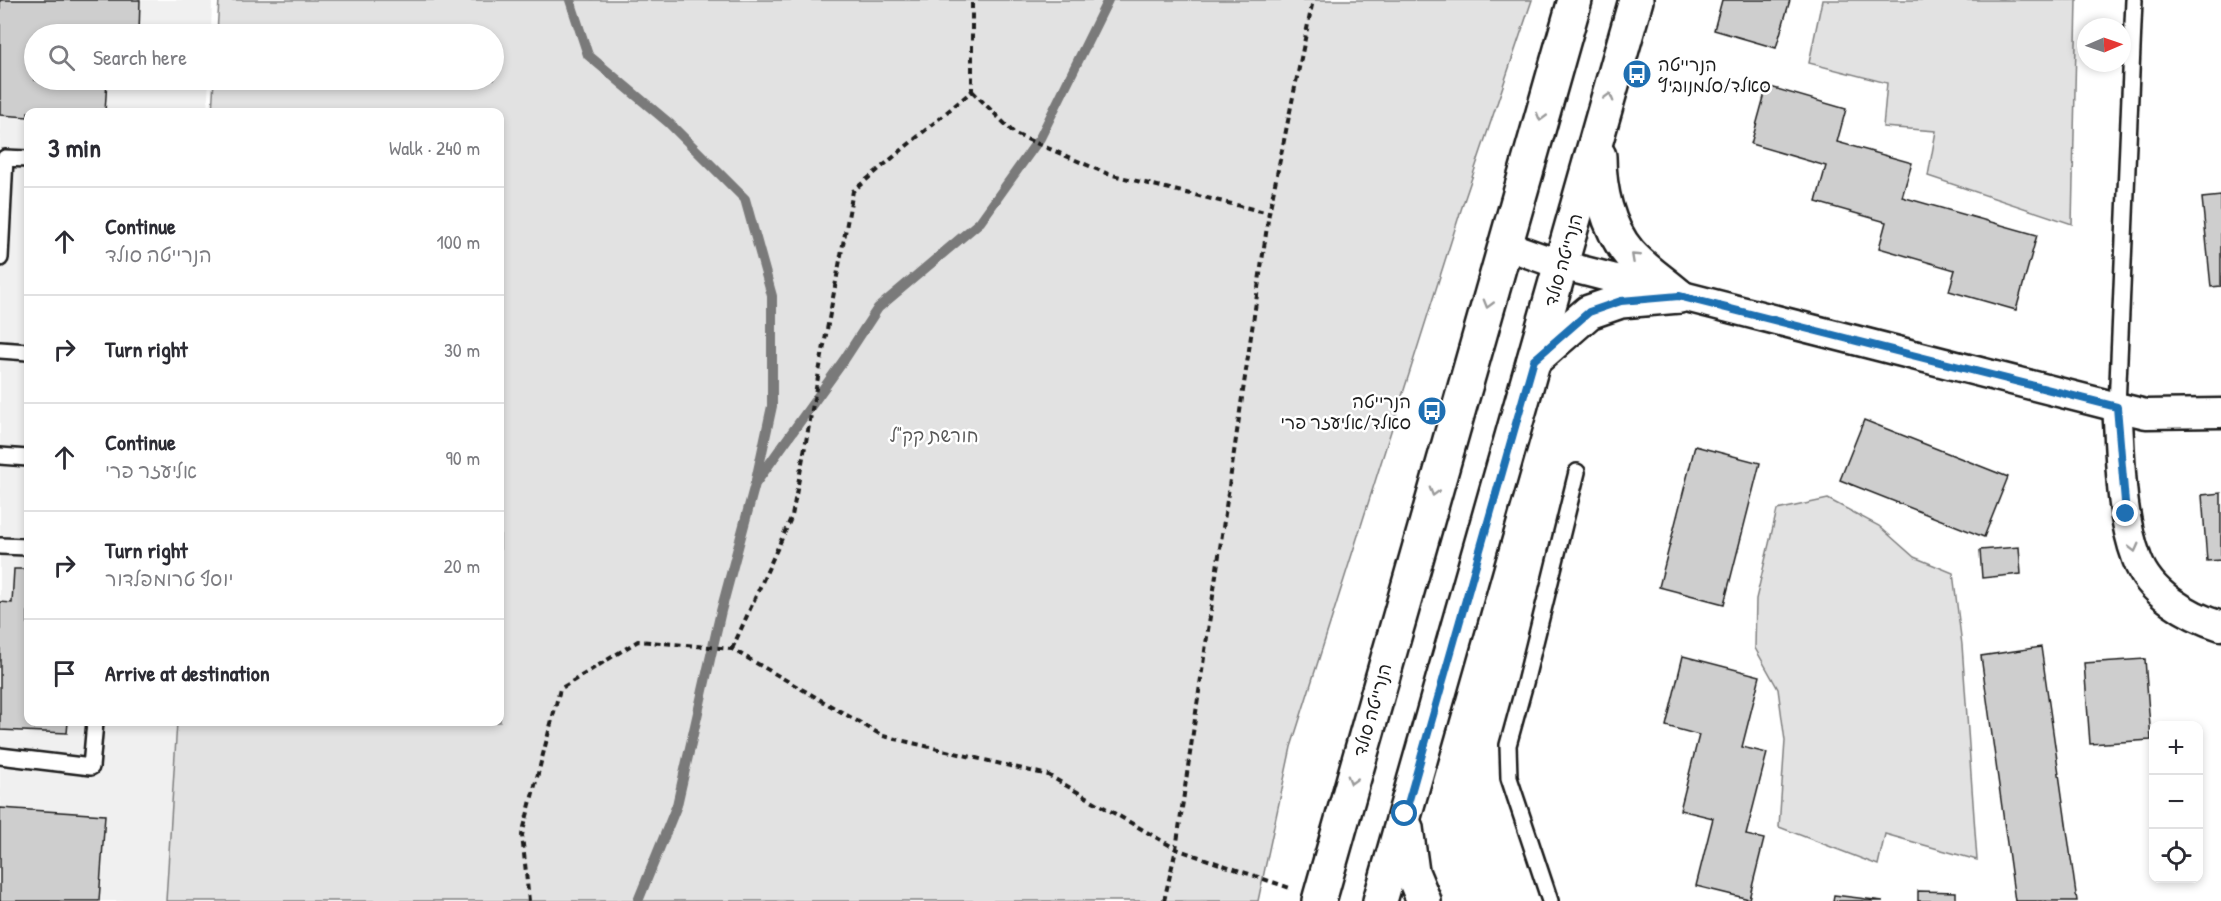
<!DOCTYPE html>
<html lang="en">
<head>
<meta charset="utf-8">
<style>
  :root { --surface:#fff; --page:#f7f7f7; --text:#2b2b33; --muted:#7c7c81; --line:#e1e1e2 }
  body { margin:0; font-family:"Patrick Hand","Playpen Sans Hebrew",sans-serif; background:var(--page); color:var(--text) }
  .controls { position:absolute; right:18px; bottom:18px; display:grid; overflow:hidden; border-radius:12px; box-shadow:0 3px 9px #0003 }
  .controls button { width:54px; height:54px; display:grid; place-items:center; padding:0; border:0; border-bottom:2px solid var(--line); background:var(--surface); color:var(--text); font:30px sans-serif }
  .compass { position:absolute; left:2077px; top:18px; width:54px; height:54px; border-radius:50%; background:var(--surface); box-shadow:0 3px 9px #0003; rotate:88deg }
  .stop { position:absolute; width:18px; height:18px; margin:-14px; border:4px solid #1f6fb2; border-radius:50%; background:#fff }
  .stop.end { background:#1f6fb2; border-color:#fff; box-shadow:0 2px 6px #0008 }
  .list { margin:0; padding:0; list-style:none }
  h2 { display:flex; justify-content:space-between; align-items:center; height:78px; margin:0; padding:0 24px; font-size:26px }
  h2 small { font-size:20px; font-weight:400; color:var(--muted) }
  .list li { display:grid; grid-template-columns:39px 1fr auto; gap:18px; align-items:center; box-sizing:border-box; height:108px; padding:0 24px; border-top:2px solid var(--line) }
  .list b { display:block; font-size:22px; white-space:nowrap }
  .list p { margin:0; font-size:20px; white-space:nowrap; color:var(--muted) }
  .list em { font-size:20px; font-style:normal; color:var(--muted) }
  .icon { flex:none; width:33px; height:33px; fill:none; stroke:currentColor; stroke-width:2; stroke-linecap:round; stroke-linejoin:round }
  .map { position:relative; flex:none; width:2221px; height:901px; overflow:hidden }
  .search { position:absolute; background:var(--surface); box-shadow:0 3px 9px #0003; left:24px; top:24px; width:480px; height:66px; display:flex; align-items:center; gap:15px; box-sizing:border-box; padding:0 21px; border-radius:33px; color:var(--muted); font-size:22px }
  .panel { position:absolute; background:var(--surface); box-shadow:0 3px 9px #0003; left:24px; top:108px; width:480px; height:618px; border-radius:12px }
  .map>svg:first-child { display:block }
  .built { fill:#f0f0f0 }
  .green { fill:#e2e2e2; stroke:#7f7f7f; stroke-width:1.5 }
  .lines { fill:none; stroke-linecap:round; stroke-linejoin:round }
  .stream { stroke:#7a7a7a; stroke-width:10 }
  .building { fill:#cecece; stroke:#1c1c1c; stroke-width:1.5 }
  .service-casing { stroke:#1c1c1c; stroke-width:20 }
  .minor-casing { stroke:#1c1c1c; stroke-width:33 }
  .secondary-casing { stroke:#1c1c1c; stroke-width:38 }
  .path { stroke:#1c1c1c; stroke-width:4; stroke-dasharray:6 4.5; stroke-linecap:butt }
  .service { stroke:#fff; stroke-width:15 }
  .minor { stroke:#fff; stroke-width:28 }
  .secondary { stroke:#fff; stroke-width:33 }
  .oneway { stroke:#999 }
  .route { stroke:#1f6fb2; stroke-width:8 }
  .labels { text-anchor:middle; dominant-baseline:central; stroke-width:5; stroke-linejoin:round; paint-order:stroke }
  .poi-label { font-size:18px; fill:#1c1c1c; stroke:#fff; text-anchor:start }
  .street-label { font-size:18px; fill:#1c1c1c; stroke:#fff }
  .park-label { font-size:18px; fill:#575757; stroke:#fff }
</style>
</head>
<body>
<div class="map">
<svg width="2221" height="901" viewBox="0 0 2221 901">
  <rect width="100%" height="100%" fill="#fff"/>
  <filter id="ink" filterUnits="userSpaceOnUse"><feTurbulence type="fractalNoise" baseFrequency=".0167" numOctaves="2"/><feDisplacementMap in="SourceGraphic" scale="12" xChannelSelector="R" yChannelSelector="G"/><feConvolveMatrix kernelMatrix="1 2 1 2 8 2 1 2 1" color-interpolation-filters="sRGB"/></filter>
  <g filter="url(#ink)">
    <path class="built" d="M0,0H212L211,34H34V80H209L207,112H28V722H177L169,901H0Z"/>
    <g class="green">
      <path d="M219,0H1532L1461,210L1291,747L1258,901H166L177,722H500V112H212L214,80H494V34H217Z"/>
      <path d="M1822,0H2077L2072,224L1928,176L1936,131L1883,127L1887,83L1809,63Z"/>
      <path d="M1828,499L1879,526L1914,557L1953,573L1962,645L1977,860L1885,834L1878,865L1779,827L1785,741L1778,689L1755,648L1756,599L1777,510Z"/>
    </g>
    <g class="lines">
      <g class="stream">
        <path d="M570,0L588,55L669,123L745,199L772,296V406L756,480"/>
        <path d="M638,901L677,805L721,611L755,484L844,360L878,308L980,222L1040,138L1108,0"/>
      </g>
    </g>
    <g class="building">
      <path d="M0,0H140L139,34H34V80H107L105,112H28V117L0,115Z"/>
      <path d="M1722,0H1790L1776,48L1714,30Z"/>
      <path d="M1767,86L1846,109L1837,142L1912,163L1902,197L2037,235L2016,310L1949,291L1955,270L1879,248L1886,222L1816,202L1826,166L1751,144Z"/>
      <path d="M2221,196V286L2211,287L2202,198Z"/>
      <path d="M1864,420L2008,477L1984,537L1840,480Z"/>
      <path d="M1695,446L1760,463L1724,604L1659,587Z"/>
      <path d="M2221,493V560L2207,561L2202,495Z"/>
      <path d="M2019,547L2021,574L1982,578L1980,550Z"/>
      <path d="M14,569H28V722H68L67,733L0,730V602L12,603Z"/>
      <path d="M2041,647L2077,901H2015L1981,656Z"/>
      <path d="M1683,656L1760,676L1742,747L1767,753L1746,835L1764,839L1749,899L1696,886L1713,818L1680,810L1699,735L1666,726Z"/>
      <path d="M2145,659L2151,740L2090,744L2084,663Z"/>
      <path d="M0,808L105,815L99,901H0Z"/>
      <path d="M1918,891L1956,892V901H1918Z"/>
      <path d="M1834,895L1883,901H1833Z"/>
    </g>
    <g class="lines">
      <g class="service-casing">
        <g id="service">
          <path d="M0,258L5,158L28,159"/>
          <path d="M0,350L28,352"/>
          <path d="M2117,407L2134,0"/>
          <path d="M0,456L28,458"/>
          <path d="M0,546L28,547"/>
          <path d="M0,756L91,767L95,722"/>
          <path d="M1550,901L1509,778L1508,745L1525,683L1577,472"/>
        </g>
      </g>
      <g class="minor-casing">
        <g id="minor">
          <path d="M1505,245L1561,265L2117,407L2146,414L2221,413"/>
          <path d="M2117,407C2121,457 2119,511 2137,559C2149,593 2188,616 2221,626"/>
        </g>
      </g>
      <g class="secondary-casing">
        <g id="secondary">
          <path d="M1599,156C1599,189 1607,227 1629,253C1643,269 1663,282 1679,296"/>
          <path d="M1534,360L1589,312L1621,301L1679,296"/>
          <path d="M1406,828L1412,872L1424,901"/>
          <path d="M1319,901L1575,0"/>
          <path d="M1380,901L1636,0"/>
        </g>
      </g>
      <g class="path">
        <path d="M972,91L1015,134L1108,174L1269,213"/>
        <path d="M732,649L792,516L853,191L972,91V0"/>
        <path d="M529,901L522,835L560,689L638,641L732,649L883,736L1048,775L1176,849L1290,888"/>
        <path d="M1164,901L1176,849L1269,213L1313,0"/>
      </g>
      <use href="#service" class="service"/>
      <use href="#minor" class="minor"/>
      <use href="#secondary" class="secondary"/>
    </g>
    <defs><path id="oneway-chevron" d="M-2-3.5L2.5 0L-2 3.5" fill="none" stroke-width="1.6" stroke-linecap="round" stroke-linejoin="round" transform="scale(1.5)"/></defs>
    <g class="oneway">
      <use href="#oneway-chevron" transform="translate(1609 97) rotate(-74)"/>
      <use href="#oneway-chevron" transform="translate(1541 117) rotate(106)"/>
      <use href="#oneway-chevron" transform="translate(1635 257) rotate(-137)"/>
      <use href="#oneway-chevron" transform="translate(1488 304) rotate(106)"/>
      <use href="#oneway-chevron" transform="translate(1434 492) rotate(106)"/>
      <use href="#oneway-chevron" transform="translate(2134 548) rotate(76)"/>
      <use href="#oneway-chevron" transform="translate(1352 780) rotate(106)"/>
    </g>
  </g>
  <g class="lines" filter="url(#ink)">
    <path class="route" d="M1405,814L1534,360L1589,312L1621,301L1679,296L2117,407L2126,514"/>
  </g>
  <defs>
    <g id="bus-disc" transform="scale(1.5)"><circle r="9.5" fill="#1f6fb2" stroke="#fff"/><path d="M-5-6H5V4H4V6H2V4H-2V6H-4V4H-5ZM-3.5-4V0h7V-4ZM-3.5 1.2v1.5H-2V1.2ZM2 1.2v1.5H3.5V1.2Z" fill="#fff"/></g>
  </defs>
  <g fill-rule="evenodd">
    <use href="#bus-disc" x="1637" y="74"/>
    <use href="#bus-disc" x="1432" y="411"/>
  </g>
  <g class="labels">
    <g class="poi-label">
      <text x="1658" y="64">הנרייטה<tspan x="1658" dy="21">סאלד/סלמנוביץ</tspan></text>
      <text x="1411" y="401" text-anchor="end">הנרייטה<tspan x="1411" dy="21">סאלד/אליעזר פרי</tspan></text>
    </g>
    <g class="street-label">
      <text transform="translate(1563 260) rotate(-74)">הנרייטה סולד</text>
      <text transform="translate(1372 710) rotate(-74)">הנרייטה סולד</text>
    </g>
    <g class="park-label">
      <text x="934" y="435">חורשת קק"ל</text>
    </g>
  </g>
</svg>
<div class="controls">
<button>+</button>
<button>−</button>
<button><svg class="icon" aria-label="locate" viewBox="0 0 24 24"><circle cx="12" cy="12" r="6"/><path d="M12 2v4M12 18v4M2 12h4M18 12h4"/></svg></button>
</div>
<svg class="compass" viewBox="-18 -18 36 36"><path d="M0-13l5 13h-10z" fill="#e53935"/><path d="M0 13l5-13h-10z" fill="#7c7c81"/></svg>
<div class="stop" style="left:1405px;top:814px"></div>
<div class="stop end" style="left:2126px;top:514px"></div>
<div class="search"><svg class="icon" aria-label="search" viewBox="0 0 24 24"><circle cx="10" cy="10" r="6"/><path d="M15 15l6 6"/></svg>Search here</div>
<section class="panel">
<h2>3 min<small>Walk · 240 m</small></h2>
<ul class="list">
<li><svg class="icon" aria-label="ahead" viewBox="0 0 24 24"><path d="M12 20V5M6 11l6-6 6 6"/></svg><div><b>Continue</b><p>הנרייטה סולד</p></div><em>100 m</em></li>
<li><svg class="icon" aria-label="right" viewBox="0 0 24 24"><path d="M7 20v-9h11M14 6l5 5-5 5"/></svg><div><b>Turn right</b></div><em>30 m</em></li>
<li><svg class="icon" aria-label="ahead" viewBox="0 0 24 24"><path d="M12 20V5M6 11l6-6 6 6"/></svg><div><b>Continue</b><p>אליעזר פרי</p></div><em>90 m</em></li>
<li><svg class="icon" aria-label="right" viewBox="0 0 24 24"><path d="M7 20v-9h11M14 6l5 5-5 5"/></svg><div><b>Turn right</b><p>יוסף טרומפלדור</p></div><em>20 m</em></li>
<li><svg class="icon" aria-label="arrive" viewBox="0 0 24 24"><path d="M6 21V4h12l-3 4 3 4H6"/></svg><div><b>Arrive at destination</b></div></li>
</ul>
</section>
</div>
</body>
</html>
